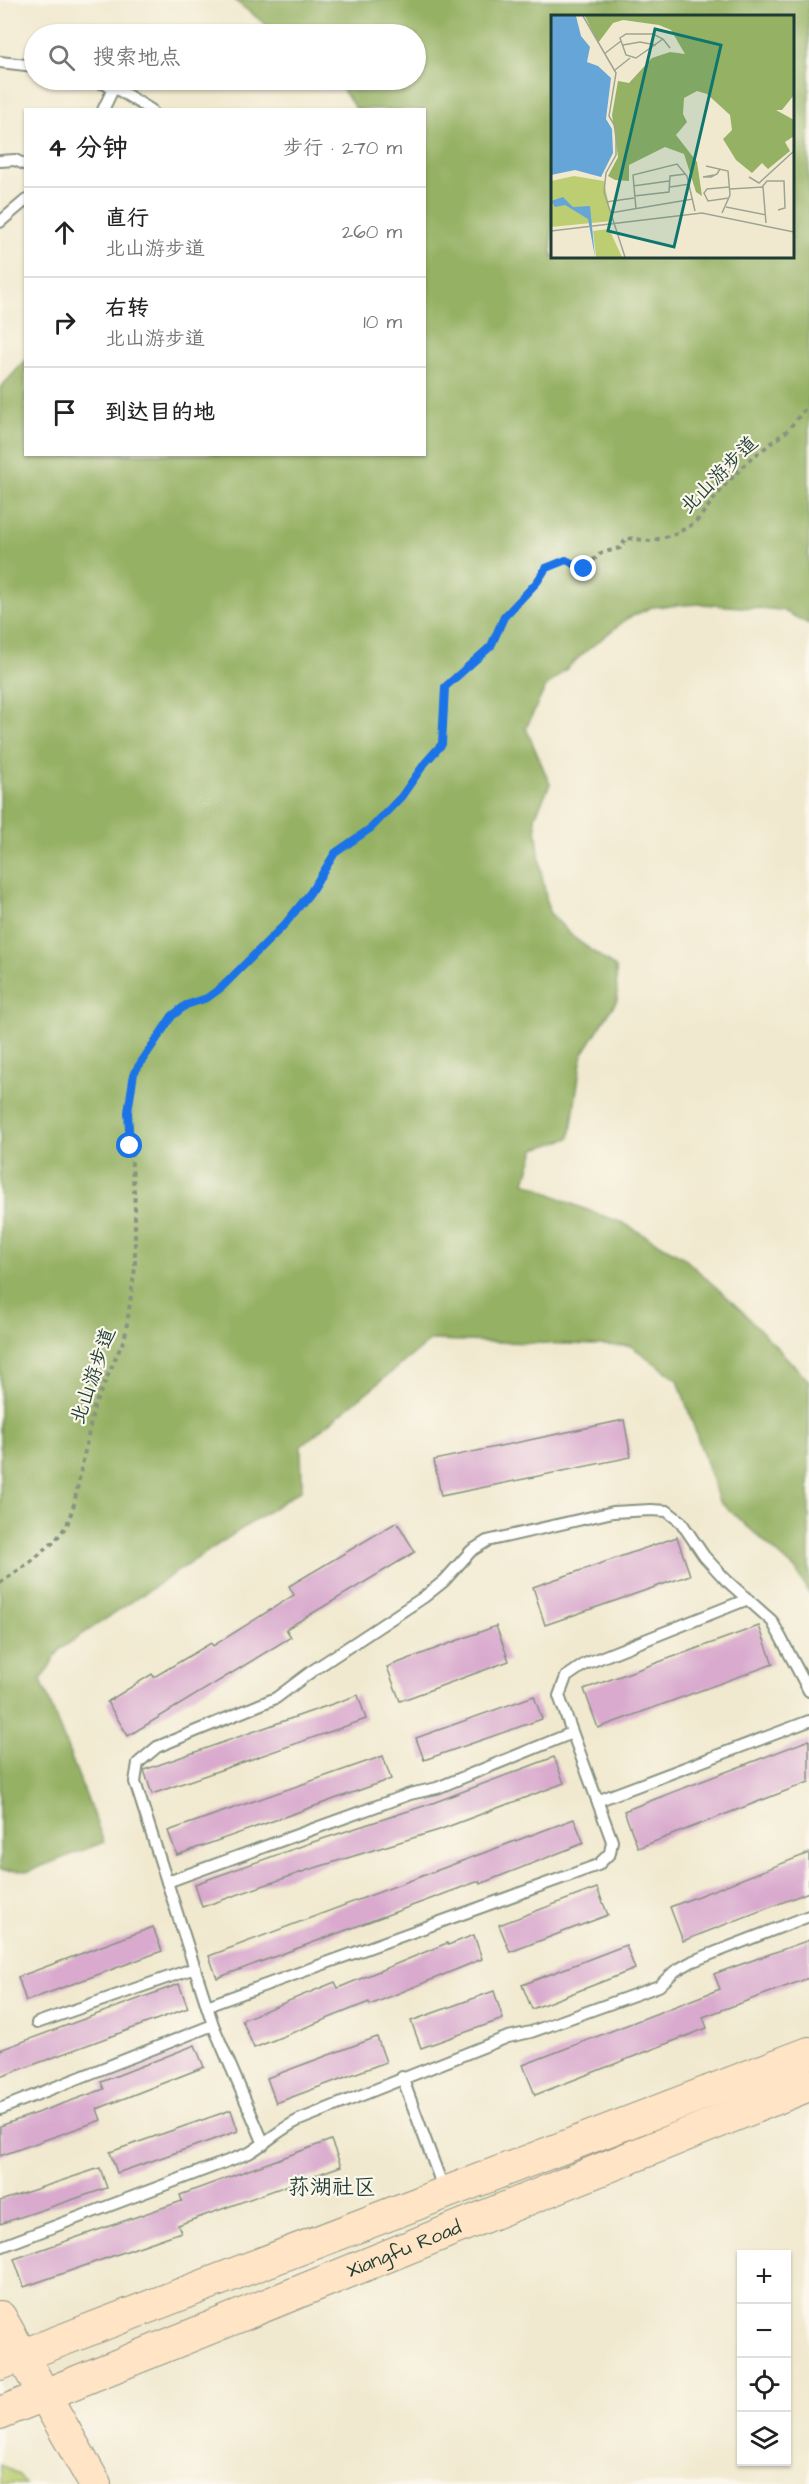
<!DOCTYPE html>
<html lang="zh">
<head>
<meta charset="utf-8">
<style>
  :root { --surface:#fff; --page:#f2f2f2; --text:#222; --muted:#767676; --line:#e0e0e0 }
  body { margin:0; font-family:"Architects Daughter","LXGW WenKai TC",sans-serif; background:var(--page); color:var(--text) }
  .controls { position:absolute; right:18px; bottom:18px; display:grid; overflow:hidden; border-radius:0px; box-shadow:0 2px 4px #0004 }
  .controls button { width:54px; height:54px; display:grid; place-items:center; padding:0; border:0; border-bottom:2px solid var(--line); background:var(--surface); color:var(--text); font:30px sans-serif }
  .stop { position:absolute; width:18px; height:18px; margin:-14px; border:4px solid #1a73e8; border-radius:50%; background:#fff }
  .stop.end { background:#1a73e8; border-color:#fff; box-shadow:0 2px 6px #0008 }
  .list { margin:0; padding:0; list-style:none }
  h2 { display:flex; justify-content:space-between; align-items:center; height:78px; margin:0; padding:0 24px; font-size:26px }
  h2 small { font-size:20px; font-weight:400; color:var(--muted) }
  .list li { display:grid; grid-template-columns:39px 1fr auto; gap:18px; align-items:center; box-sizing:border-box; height:90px; padding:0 24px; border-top:2px solid var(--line) }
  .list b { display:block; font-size:22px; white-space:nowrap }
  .list p { margin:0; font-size:20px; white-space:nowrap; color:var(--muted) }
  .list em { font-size:20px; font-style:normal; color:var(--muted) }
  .icon { flex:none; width:33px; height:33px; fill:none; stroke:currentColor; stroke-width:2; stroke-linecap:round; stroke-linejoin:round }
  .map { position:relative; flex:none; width:809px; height:2484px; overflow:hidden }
  .search { position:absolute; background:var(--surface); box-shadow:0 2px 4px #0004; left:24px; top:24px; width:402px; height:66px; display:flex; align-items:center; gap:15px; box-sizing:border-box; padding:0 21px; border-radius:33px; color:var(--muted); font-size:22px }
  .panel { position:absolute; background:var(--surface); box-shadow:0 2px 4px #0004; left:24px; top:108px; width:402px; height:348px; border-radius:0px }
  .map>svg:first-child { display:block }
  .green { fill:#bcce71; stroke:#6e8652; stroke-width:1.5 }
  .forest { fill:#95b163; stroke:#5a774c; stroke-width:1.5; fill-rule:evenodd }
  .building { fill:#d9aace }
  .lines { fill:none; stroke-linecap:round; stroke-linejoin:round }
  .service-casing { stroke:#889382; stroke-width:14 }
  .secondary-casing { stroke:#889382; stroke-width:34 }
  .path { stroke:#889382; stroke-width:4; stroke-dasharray:4.5 4.5; stroke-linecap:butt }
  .service { stroke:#fff; stroke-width:10 }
  .secondary { stroke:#ffe4c6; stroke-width:32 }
  .route { stroke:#1a73e8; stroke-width:8 }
  .labels { text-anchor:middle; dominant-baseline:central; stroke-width:4.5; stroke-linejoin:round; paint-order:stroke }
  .street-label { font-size:20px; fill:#1f3d34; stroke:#fbf7ec }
  .quarter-label { font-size:22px; fill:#1f3d34; stroke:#fbf7ec }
  .inset-road { fill:none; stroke:#9da491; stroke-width:1.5 }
  .view { fill:#0f766e; fill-opacity:0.15; stroke:#0f766e; stroke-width:3 }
  .inset-edge { fill:none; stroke:#1f3d34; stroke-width:3 }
</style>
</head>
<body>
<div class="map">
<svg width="809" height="2484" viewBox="0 0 809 2484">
  <rect width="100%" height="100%" fill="#fbf7ec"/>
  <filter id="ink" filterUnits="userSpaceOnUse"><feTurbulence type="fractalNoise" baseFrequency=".0167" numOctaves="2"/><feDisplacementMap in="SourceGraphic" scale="12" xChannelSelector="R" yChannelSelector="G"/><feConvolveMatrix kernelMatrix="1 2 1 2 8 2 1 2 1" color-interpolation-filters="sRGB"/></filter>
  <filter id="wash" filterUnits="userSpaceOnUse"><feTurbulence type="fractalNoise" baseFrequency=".008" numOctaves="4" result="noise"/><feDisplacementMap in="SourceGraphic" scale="24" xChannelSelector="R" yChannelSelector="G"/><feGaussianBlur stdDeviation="1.35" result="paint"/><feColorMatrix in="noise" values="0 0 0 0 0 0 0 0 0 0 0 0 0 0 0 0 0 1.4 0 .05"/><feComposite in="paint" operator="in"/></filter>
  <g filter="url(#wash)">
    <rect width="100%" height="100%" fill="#f1e9cf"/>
    <path class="green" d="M0,2464L19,2475L26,2484H0Z"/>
    <path class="forest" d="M234,0H809V624L782,610L700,604L652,607L628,618L585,652L545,688L526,728L550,784L535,817L541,871L549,912L573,937L616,968L617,1000L582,1055L570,1138L535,1149L525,1182L579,1207L623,1223L683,1257L742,1311L809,1381V1594L796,1570L719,1501L678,1380L631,1346L431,1340L301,1446L302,1489L60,1649L41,1680L104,1842L29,1871L0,1870V388L25,361L26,454H424V110L356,109L336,80H416V34H278ZM552,16H792V256H552Z"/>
    <g id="blocks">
      <g class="building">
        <path d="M624,1420L631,1457L441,1496L434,1460Z"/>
        <path d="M397,1522L415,1552L286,1629L291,1637L128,1736L107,1702L152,1674L154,1677L211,1643L213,1646L294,1595L289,1586Z"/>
        <path d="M677,1537L690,1575L545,1625L533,1587Z"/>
        <path d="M496,1626L509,1661L400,1701L387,1667Z"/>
        <path d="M759,1626L773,1664L598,1728L584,1689Z"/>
        <path d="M358,1695L366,1719L152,1794L144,1770Z"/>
        <path d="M534,1696L542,1719L424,1760L416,1738Z"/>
        <path d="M809,1740V1782L638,1848L624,1811Z"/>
        <path d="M383,1756L391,1779L177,1855L168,1831Z"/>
        <path d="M554,1757L564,1783L439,1830L308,1870L202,1907L195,1884L313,1842L430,1804Z"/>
        <path d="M574,1819L584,1843L480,1884L479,1881L217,1978L209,1956Z"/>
        <path d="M809,1853V1892L683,1941L670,1907Z"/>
        <path d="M597,1888L608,1915L510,1952L499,1925Z"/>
        <path d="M153,1927L162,1951L26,2001L18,1977Z"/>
        <path d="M474,1935L482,1959L370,2005L369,2002L254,2048L242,2020L335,1982L338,1988L447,1943L448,1945Z"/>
        <path d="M809,1940V1978L703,2017L707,2028L535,2095L523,2065L720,1989L714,1974Z"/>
        <path d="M626,1945L635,1969L532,2009L522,1985Z"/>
        <path d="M179,1984L188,2008L0,2077V2050Z"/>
        <path d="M494,1991L503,2019L421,2048L411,2021Z"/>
        <path d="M377,2037L386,2062L276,2103L267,2078Z"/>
        <path d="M195,2045L204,2067L97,2109L101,2120L0,2156V2126L104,2089L101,2082Z"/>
        <path d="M231,2110L238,2131L117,2173L110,2152Z"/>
        <path d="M331,2140L341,2166L178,2225L181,2232L24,2287L14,2259L182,2201L180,2195Z"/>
        <path d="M100,2168L107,2188L0,2224V2201Z"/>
      </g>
    </g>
  </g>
  <g filter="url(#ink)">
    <use href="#blocks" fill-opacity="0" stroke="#889382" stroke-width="1.5"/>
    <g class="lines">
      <g class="service-casing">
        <g id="service">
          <path d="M0,62L34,66"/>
          <path d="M92,80L114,87L151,110"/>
          <path d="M103,110L114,87"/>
          <path d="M0,161L15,160L26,165"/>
          <path d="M0,222L26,200"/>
          <path d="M597,1801L809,1721"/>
          <path d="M167,1882L410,1794L437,1788L572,1733"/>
          <path d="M207,2006L598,1865L610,1853L612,1841L559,1696L566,1677L585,1664L748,1599"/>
          <path d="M37,2023L195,1968"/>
          <path d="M402,2077L444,2190"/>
          <path d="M0,2109L213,2025"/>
          <path d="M264,2144L213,2025L135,1782L138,1763L157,1747L276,1698L312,1671L424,1597L444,1581L471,1551L487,1541L613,1512L651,1510L667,1511L681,1522L704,1556L726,1580L772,1621L809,1691"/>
          <path d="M0,2247L249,2153C266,2143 280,2129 299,2120L508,2037L531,2032L659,1986L675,1971L693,1961L809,1916"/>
        </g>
      </g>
      <g class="secondary-casing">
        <g id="secondary">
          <path d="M0,2317L95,2484"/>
          <path d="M0,2364L809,2053"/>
          <path id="s1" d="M0,2413L809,2085"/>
        </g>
      </g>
      <path class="path" d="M0,1583L29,1563L55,1541L67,1525L74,1504L94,1407L125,1337L135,1268V1205L128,1112L134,1073L172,1016L186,1005L207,998L222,987L285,924L310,893L335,853L371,828L401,797L425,763L442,744L445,687L491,646L504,617L537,582L546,569L566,560L584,569L601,553L620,548L627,538L651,541L675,534L695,523L726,484L748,461L788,430L809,404"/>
      <use href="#service" class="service"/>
      <use href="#secondary" class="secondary"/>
    </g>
  </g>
  <g class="lines" filter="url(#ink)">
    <path class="route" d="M130,1146L128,1112L134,1073L172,1016L186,1005L207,998L222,987L285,924L310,893L335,853L371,828L401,797L425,763L442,744L445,687L491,646L504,617L537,582L546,568L566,560L584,569"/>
  </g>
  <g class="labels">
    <g class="street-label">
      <text transform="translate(719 475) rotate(-45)">北山游步道</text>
      <text transform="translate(93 1376) rotate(-71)">北山游步道</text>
      <text stroke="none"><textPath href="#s1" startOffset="436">Xiangfu Road</textPath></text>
    </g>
    <g class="quarter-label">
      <text x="332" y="2187">荪湖社区</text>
    </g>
  </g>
  <g transform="translate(551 15)">
    <rect width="243" height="243" fill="#f1e9cf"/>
    <path d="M23,161L53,166L61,206L0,212V166ZM57,214L59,216L71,242H45L42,216Z" fill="#bcce71"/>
    <path d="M34,1H243V80L231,95H225L243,105V121L234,127L239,136L217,154L211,148L201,158L185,145L172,124L181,115L179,100L156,79L146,76L133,83L132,99L136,107L125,120L146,147L151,181L145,177L133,139L114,132L78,150V166L64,165L57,161L67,142L61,100L67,66L78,68L101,43L119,37L134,39L120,15L108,10L72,5L62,8L47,28Z" fill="#95b163"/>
    <path d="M0,1H25L30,21L39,32L36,47L47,51L60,63L55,104L61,114L62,138L50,162L24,155L0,160ZM12,182L22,192L39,191L44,242L37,204L14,190L4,192L0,186Z" fill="#65a5d8"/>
    <path class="inset-road" d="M32,1L65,58L58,101L65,113V140L55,158L53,177L74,242M112,24L85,43L75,40L69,23L75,19H102L112,24L119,33M72,30L89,27L105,30M53,39L70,26M64,55L79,43M155,151L177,156L179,180L171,198M163,160L152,162H160L166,159L169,154M198,162L208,168L243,136M82,171L118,166M119,172L139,169M211,172L216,166H233L234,193L227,195M179,174L212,172L215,208M83,181L118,177L119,161L135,159M178,183L157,186L153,178L156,174L178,172M55,187L83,183M175,192L215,200M85,194L82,160L126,149L136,161L144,196M59,198L142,184M0,216L151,198L243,217"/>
    <path class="view" d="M104,14L170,30L123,232L57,216Z"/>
    <rect width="243" height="243" class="inset-edge"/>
  </g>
</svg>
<div class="controls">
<button>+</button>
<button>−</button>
<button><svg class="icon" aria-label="locate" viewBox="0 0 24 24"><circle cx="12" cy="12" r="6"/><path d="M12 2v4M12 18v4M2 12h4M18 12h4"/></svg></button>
<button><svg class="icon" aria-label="layers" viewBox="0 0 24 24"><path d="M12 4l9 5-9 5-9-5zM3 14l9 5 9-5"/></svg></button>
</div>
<div class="stop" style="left:130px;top:1146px"></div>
<div class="stop end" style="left:584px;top:569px"></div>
<div class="search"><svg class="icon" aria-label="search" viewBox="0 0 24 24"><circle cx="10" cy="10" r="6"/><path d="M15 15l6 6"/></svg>搜索地点</div>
<section class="panel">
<h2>4 分钟<small>步行 · 270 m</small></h2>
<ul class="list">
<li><svg class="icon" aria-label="ahead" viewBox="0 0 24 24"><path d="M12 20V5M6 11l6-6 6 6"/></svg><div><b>直行</b><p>北山游步道</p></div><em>260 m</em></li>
<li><svg class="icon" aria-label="right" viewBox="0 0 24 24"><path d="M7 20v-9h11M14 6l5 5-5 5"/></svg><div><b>右转</b><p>北山游步道</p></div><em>10 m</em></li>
<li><svg class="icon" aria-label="arrive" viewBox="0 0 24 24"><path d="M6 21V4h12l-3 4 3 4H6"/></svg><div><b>到达目的地</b></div></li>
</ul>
</section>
</div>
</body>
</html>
